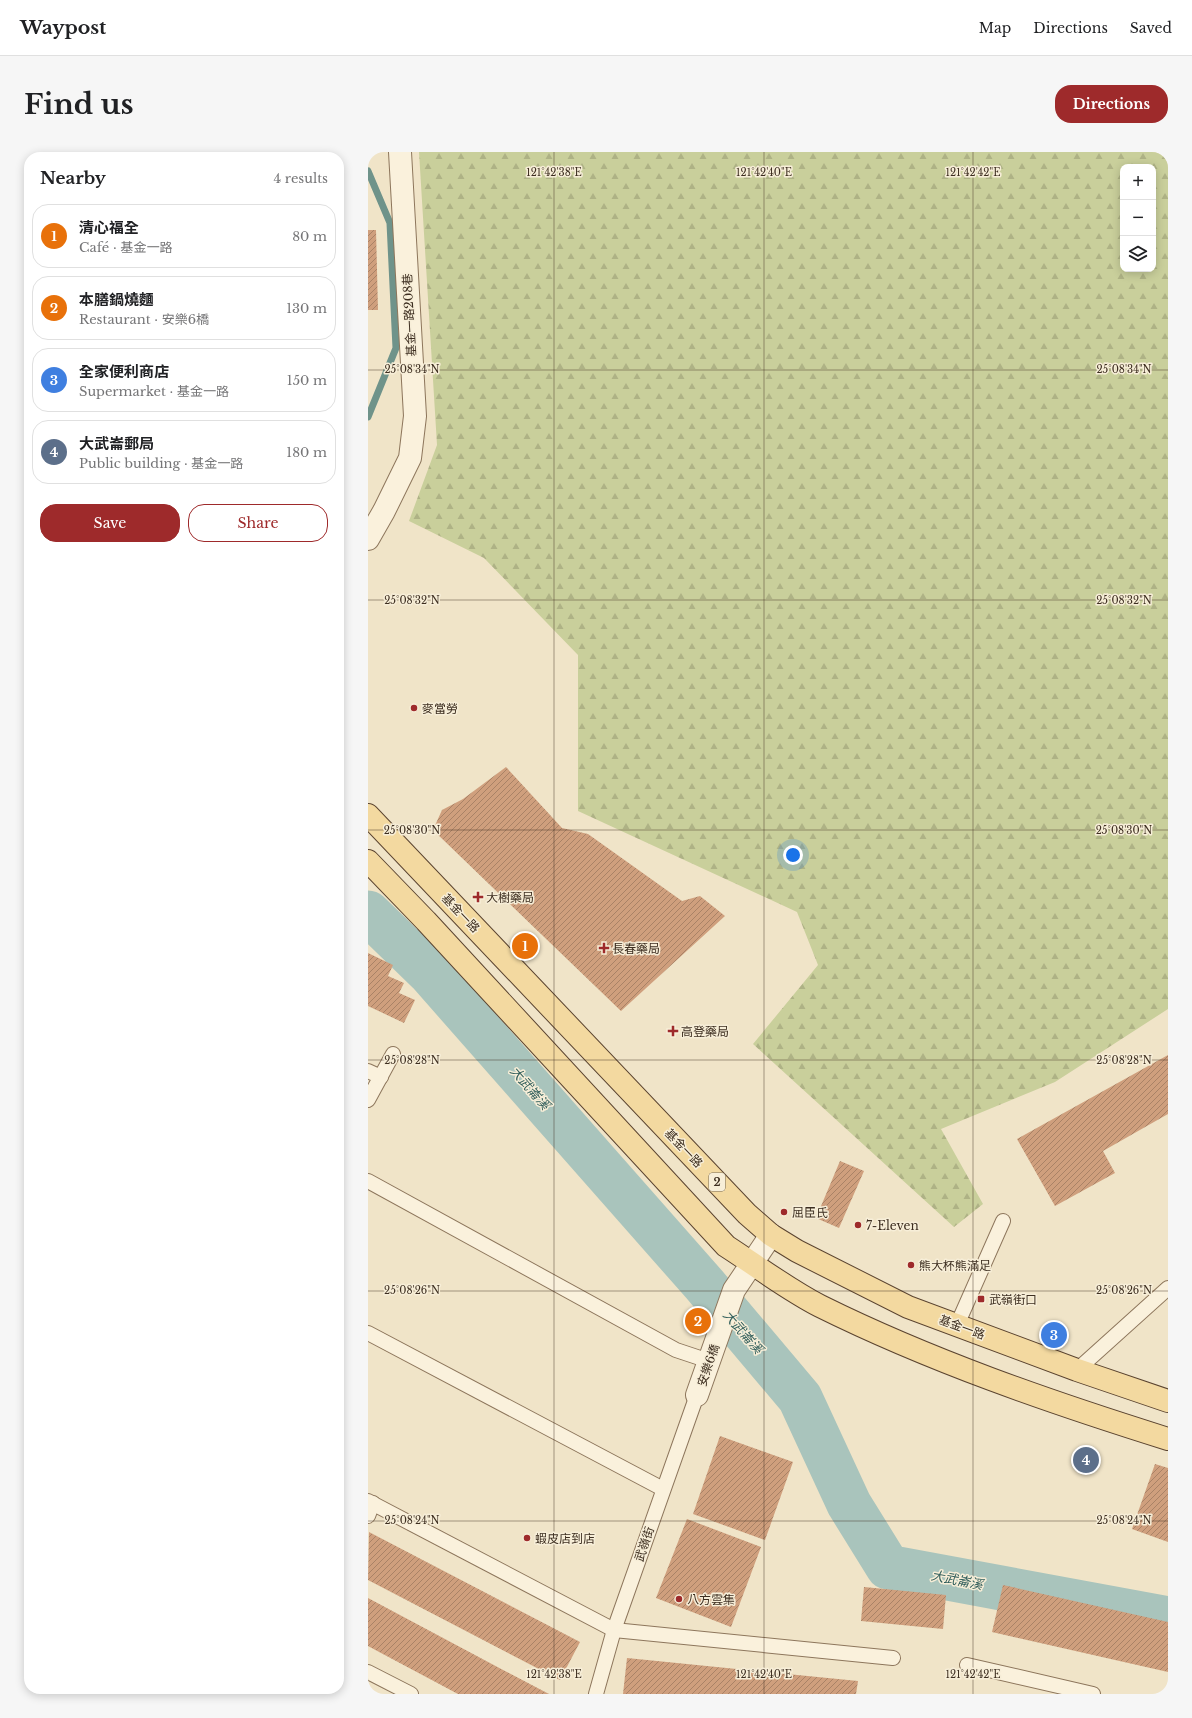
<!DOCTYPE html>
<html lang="en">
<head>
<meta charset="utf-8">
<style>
  :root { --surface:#fff; --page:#f6f6f6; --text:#202124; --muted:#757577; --line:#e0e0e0; --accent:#9e2a2b }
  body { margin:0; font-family:"Libre Baskerville","Noto Sans TC",serif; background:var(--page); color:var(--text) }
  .controls { position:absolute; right:12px; top:12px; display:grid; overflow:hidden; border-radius:8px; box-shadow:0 2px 10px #0003 }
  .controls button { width:36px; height:36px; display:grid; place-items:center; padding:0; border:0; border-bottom:1px solid var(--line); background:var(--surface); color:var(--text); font:20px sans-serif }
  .you { position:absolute; left:425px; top:703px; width:14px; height:14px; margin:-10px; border:3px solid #fff; border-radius:50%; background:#1a73e8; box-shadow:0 0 0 6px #1a73e833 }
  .badge { display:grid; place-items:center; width:26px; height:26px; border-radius:50%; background:var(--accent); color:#fff; font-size:13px; font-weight:700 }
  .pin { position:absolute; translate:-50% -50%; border:2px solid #fff; box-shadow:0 1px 4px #0006 }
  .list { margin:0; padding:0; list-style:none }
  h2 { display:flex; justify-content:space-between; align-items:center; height:52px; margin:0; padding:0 16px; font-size:17px }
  h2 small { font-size:13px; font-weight:400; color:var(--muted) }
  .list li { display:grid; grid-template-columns:26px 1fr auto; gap:12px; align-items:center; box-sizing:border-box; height:64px; margin:0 8px 8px; padding:0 8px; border:1px solid var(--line); border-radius:16px }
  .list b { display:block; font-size:15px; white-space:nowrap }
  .list p { margin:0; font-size:13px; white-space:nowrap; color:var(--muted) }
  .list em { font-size:13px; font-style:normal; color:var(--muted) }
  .actions { display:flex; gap:8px; padding:12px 16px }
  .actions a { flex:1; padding:9px 0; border:1px solid var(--accent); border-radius:16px; text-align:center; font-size:14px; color:var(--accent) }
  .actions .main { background:var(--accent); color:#fff }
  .icon { flex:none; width:22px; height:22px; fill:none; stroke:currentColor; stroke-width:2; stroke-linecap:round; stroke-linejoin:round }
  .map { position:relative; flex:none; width:800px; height:1542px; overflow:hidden; border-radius:16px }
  header { display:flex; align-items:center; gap:24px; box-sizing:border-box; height:56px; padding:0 20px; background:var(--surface); border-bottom:1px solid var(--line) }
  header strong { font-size:19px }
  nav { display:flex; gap:22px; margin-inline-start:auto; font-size:14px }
  .intro { display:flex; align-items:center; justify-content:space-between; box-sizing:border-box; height:96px; padding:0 24px }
  h1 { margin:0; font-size:28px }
  .button { padding:10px 18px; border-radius:16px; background:var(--accent); color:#fff; font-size:14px; font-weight:700 }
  main { display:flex; gap:24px; padding:0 24px }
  aside { flex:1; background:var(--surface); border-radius:16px; box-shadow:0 2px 10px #0003 }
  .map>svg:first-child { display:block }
  .forest { fill:url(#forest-firs); fill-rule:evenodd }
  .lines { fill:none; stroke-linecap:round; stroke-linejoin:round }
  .stream { stroke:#6f938a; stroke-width:7 }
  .river { stroke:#a9c4bc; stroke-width:45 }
  .building { fill:url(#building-hatch) }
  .lane-casing { stroke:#8d765c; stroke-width:16 }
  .street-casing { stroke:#8d765c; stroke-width:24 }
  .primary-casing { stroke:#5b4430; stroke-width:24 }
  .lane { stroke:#faf1dc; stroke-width:14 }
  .street { stroke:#faf1dc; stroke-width:22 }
  .primary { stroke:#f3d9a0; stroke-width:22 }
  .ticks { fill:none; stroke:#3d2e20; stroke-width:1; stroke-opacity:0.45 }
  .poi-dot { fill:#9e2a2b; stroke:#f7eed8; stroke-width:1.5 }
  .labels { text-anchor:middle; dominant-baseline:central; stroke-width:3; stroke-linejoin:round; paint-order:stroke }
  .shield { fill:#f7eed8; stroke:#756857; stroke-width:1 }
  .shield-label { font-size:11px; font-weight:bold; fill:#3d2e20 }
  .street-label { font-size:12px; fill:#3d2e20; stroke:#f7eed8 }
  .poi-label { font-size:12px; fill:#3d2e20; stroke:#f7eed8; text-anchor:start }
  .water-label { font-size:13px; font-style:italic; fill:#2f5d5a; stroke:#f7eed8 }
  .ticks-label { font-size:10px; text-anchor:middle; fill:#3d2e20; stroke:#f7eed8; stroke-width:3; stroke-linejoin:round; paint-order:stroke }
</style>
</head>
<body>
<header>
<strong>Waypost</strong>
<nav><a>Map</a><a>Directions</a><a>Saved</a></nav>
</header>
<div class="intro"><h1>Find us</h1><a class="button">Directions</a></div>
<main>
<aside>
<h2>Nearby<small>4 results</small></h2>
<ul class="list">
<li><span class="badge" style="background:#e8710a">1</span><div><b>清心福全</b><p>Café · 基金一路</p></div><em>80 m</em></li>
<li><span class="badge" style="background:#e8710a">2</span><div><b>本膳鍋燒麵</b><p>Restaurant · 安樂6橋</p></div><em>130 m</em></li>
<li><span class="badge" style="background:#3f7fe0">3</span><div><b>全家便利商店</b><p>Supermarket · 基金一路</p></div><em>150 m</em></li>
<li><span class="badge" style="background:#5c6f8a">4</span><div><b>大武崙郵局</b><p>Public building · 基金一路</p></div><em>180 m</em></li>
</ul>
<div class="actions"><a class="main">Save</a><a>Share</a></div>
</aside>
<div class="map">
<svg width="800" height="1542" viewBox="0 0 800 1542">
  <defs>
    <pattern id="forest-firs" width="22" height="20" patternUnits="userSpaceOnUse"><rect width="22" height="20" fill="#c9cf9b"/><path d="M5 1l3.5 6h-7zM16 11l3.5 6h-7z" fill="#aeb285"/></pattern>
    <pattern id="building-hatch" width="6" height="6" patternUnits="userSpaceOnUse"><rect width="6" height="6" fill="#cf9f7d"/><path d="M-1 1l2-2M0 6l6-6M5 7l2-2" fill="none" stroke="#a98266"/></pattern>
  </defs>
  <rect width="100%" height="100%" fill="#f0e4c8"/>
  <path class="forest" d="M51,0H800V857L687,930L573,977L615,1052L586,1075L385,892L450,813L429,760L210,659V503L116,406L41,369L69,293ZM755,15H785V117H755Z"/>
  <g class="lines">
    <path class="stream" d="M0,19L22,71L28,196L0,265"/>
    <path class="river" d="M0,761L61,820L335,1131L432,1246L481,1352L520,1415L800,1467"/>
  </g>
  <g class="building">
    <path d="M0,78H8L10,158H0Z"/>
    <path d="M138,615L194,676L220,682L314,749L332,744L357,764L253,859L65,678L74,658L95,647Z"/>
    <path d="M0,801L25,813L20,824L36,831L31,841L47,848L36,871L0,854Z"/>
    <path d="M800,903V962L735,999L747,1021L687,1054L649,987Z"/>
    <path d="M472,1009L496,1019L471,1076L448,1066Z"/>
    <path d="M352,1284L425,1310L397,1388L325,1362Z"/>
    <path d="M787,1312L800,1316V1390L764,1377Z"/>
    <path d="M319,1367L393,1395L363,1475L288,1446Z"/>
    <path d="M1,1380L212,1490L192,1528L0,1428Z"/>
    <path d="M635,1433L800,1470V1520L624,1480Z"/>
    <path d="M496,1435L578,1443L575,1477L493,1469Z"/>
    <path d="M0,1446L137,1519L181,1542H90L13,1501L0,1494Z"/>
    <path d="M259,1506L490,1529L488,1542H255Z"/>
  </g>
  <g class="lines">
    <g class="lane-casing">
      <g id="lane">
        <path d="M0,919L13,925"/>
        <path d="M0,948L25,902"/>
        <path d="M0,1029L308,1198L341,1209"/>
        <path d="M589,1173L635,1069"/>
        <path d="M0,1181L295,1337"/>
        <path d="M709,1218L800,1136"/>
        <path d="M0,1349L246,1478L525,1506"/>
        <path d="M0,1364L5,1351"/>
        <path d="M599,1513L725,1542"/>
        <path d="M0,1520L43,1542"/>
        <path d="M228,1542L246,1478L329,1243"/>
      </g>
    </g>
    <g class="street-casing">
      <g id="street">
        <path d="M0,387L16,359L42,306L47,264L32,0"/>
        <path d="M329,1243L366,1138L403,1083"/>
      </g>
    </g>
    <g class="primary-casing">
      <g id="primary">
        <path d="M0,663L379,1062L403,1083L429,1099L540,1155L709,1218L800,1249"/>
        <path d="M0,709L58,769L358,1094C389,1114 419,1137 452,1154C563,1209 682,1250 800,1287"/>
      </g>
    </g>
    <use href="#lane" class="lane"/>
    <use href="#street" class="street"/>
    <use href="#primary" class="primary"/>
  </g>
  <path class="ticks" d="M186,0V1542M396,0V1542M605,0V1542M0,218H800M0,448H800M0,678H800M0,908H800M0,1139H800M0,1369H800"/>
  <g class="poi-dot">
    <circle cx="46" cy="556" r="4"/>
    <path d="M108 739h4v4h4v4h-4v4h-4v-4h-4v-4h4z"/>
    <path d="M234 790h4v4h4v4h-4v4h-4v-4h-4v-4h4z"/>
    <path d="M303 873h4v4h4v4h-4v4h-4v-4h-4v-4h4z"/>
    <circle cx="416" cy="1060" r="4"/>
    <circle cx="490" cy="1073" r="4"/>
    <circle cx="543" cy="1113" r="4"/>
    <rect x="609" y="1143" width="8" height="8" rx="2"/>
    <circle cx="159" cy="1386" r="4"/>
    <circle cx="311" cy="1447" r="4"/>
  </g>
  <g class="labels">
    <rect class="shield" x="341" y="1021" width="16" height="18" rx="3"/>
    <g class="shield-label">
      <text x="349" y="1030">2</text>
    </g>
    <g class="street-label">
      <text transform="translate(41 163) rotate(-93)">基金一路208巷</text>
      <text transform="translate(93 761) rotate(46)">基金一路</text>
      <text transform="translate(316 996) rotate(46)">基金一路</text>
      <text transform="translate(594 1175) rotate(20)">基金一路</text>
      <text transform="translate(340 1213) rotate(-71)">安樂6橋</text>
      <text transform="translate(276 1392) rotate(-71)">武嶺街</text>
    </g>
    <g class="poi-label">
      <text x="54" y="556">麥當勞</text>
      <text x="118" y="745">大樹藥局</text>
      <text x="244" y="796">長春藥局</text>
      <text x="313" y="879">高登藥局</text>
      <text x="424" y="1060">屈臣氏</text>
      <text x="498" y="1073">7-Eleven</text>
      <text x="551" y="1113">熊大杯熊滿足</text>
      <text x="621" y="1147">武嶺街口</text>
      <text x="167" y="1386">蝦皮店到店</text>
      <text x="319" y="1447">八方雲集</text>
    </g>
    <g class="water-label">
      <text transform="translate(162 936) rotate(49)">大武崙溪</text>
      <text transform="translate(375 1180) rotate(49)">大武崙溪</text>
      <text transform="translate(589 1428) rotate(11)">大武崙溪</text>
    </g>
  </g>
  <g class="ticks-label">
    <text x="186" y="24">121°42'38"E</text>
    <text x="396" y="24">121°42'40"E</text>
    <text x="605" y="24">121°42'42"E</text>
    <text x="44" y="221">25°08'34"N</text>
    <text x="756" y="221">25°08'34"N</text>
    <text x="44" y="452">25°08'32"N</text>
    <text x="756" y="452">25°08'32"N</text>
    <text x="44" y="682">25°08'30"N</text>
    <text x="756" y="682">25°08'30"N</text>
    <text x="44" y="912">25°08'28"N</text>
    <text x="756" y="912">25°08'28"N</text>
    <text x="44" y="1142">25°08'26"N</text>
    <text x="756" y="1142">25°08'26"N</text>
    <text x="44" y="1372">25°08'24"N</text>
    <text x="756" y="1372">25°08'24"N</text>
    <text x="186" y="1526">121°42'38"E</text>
    <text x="396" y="1526">121°42'40"E</text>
    <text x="605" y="1526">121°42'42"E</text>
  </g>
</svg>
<div class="controls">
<button>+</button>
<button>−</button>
<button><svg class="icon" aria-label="layers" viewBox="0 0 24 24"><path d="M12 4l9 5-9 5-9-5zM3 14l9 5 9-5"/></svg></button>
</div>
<div class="you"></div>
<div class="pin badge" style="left:157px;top:794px;background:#e8710a">1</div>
<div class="pin badge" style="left:330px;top:1169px;background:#e8710a">2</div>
<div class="pin badge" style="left:686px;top:1183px;background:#3f7fe0">3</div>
<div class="pin badge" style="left:718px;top:1308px;background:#5c6f8a">4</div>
</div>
</main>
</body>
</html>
